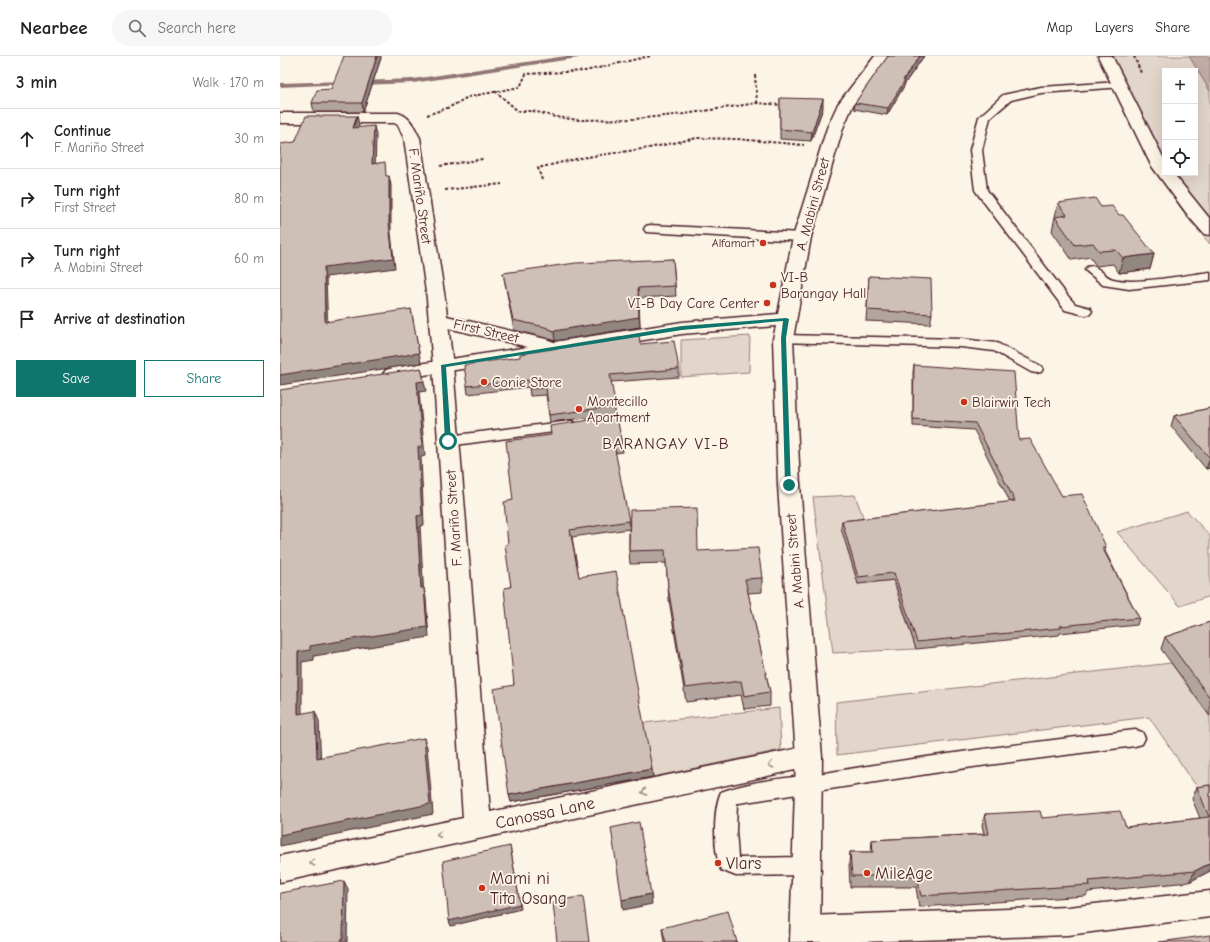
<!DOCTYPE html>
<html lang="en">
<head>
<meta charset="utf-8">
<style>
  :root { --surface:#fff; --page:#f6f6f6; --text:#222; --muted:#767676; --line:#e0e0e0; --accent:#0f766e }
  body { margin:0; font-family:"Comic Neue",sans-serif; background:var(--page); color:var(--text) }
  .controls { position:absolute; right:12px; top:12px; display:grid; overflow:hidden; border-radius:0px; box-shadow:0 4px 16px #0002 }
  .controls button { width:36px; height:36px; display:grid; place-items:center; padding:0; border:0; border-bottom:1px solid var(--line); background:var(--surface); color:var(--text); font:20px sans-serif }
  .stop { position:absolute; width:12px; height:12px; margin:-9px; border:3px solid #0f766e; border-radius:50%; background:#fff }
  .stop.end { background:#0f766e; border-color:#fff; box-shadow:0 1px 4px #0008 }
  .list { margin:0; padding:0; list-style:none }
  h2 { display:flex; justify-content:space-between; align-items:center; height:52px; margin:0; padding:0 16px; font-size:17px }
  h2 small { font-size:13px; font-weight:400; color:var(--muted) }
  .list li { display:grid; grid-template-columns:26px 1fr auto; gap:12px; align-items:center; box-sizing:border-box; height:60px; padding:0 16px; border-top:1px solid var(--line) }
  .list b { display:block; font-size:15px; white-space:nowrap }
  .list p { margin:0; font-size:13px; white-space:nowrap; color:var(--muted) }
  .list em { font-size:13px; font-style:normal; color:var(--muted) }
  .actions { display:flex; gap:8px; padding:12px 16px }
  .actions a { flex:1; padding:9px 0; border:1px solid var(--accent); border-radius:0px; text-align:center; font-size:14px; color:var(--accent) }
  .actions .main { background:var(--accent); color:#fff }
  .icon { flex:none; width:22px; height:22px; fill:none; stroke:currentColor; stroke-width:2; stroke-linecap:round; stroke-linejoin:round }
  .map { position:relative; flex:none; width:930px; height:886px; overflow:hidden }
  header { display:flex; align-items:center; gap:24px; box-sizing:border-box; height:56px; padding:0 20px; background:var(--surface); border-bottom:1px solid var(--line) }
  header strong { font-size:19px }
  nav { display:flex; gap:22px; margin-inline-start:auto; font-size:14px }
  .search { width:280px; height:36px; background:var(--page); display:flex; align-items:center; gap:10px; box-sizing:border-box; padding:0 14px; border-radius:22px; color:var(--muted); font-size:15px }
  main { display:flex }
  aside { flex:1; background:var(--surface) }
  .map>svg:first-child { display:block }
  .green { fill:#e2d5ca; stroke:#967a7a; fill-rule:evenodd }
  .water { fill:#c0aca5; stroke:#917474 }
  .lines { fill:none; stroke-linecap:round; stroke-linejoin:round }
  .stream { fill:#917474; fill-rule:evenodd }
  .lane-casing { stroke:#4a1f2b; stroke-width:3 }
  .street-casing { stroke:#4a1f2b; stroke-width:3 }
  .secondary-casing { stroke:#4a1f2b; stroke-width:3 }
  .path { stroke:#4a1f2b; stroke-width:2; stroke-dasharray:3 2; stroke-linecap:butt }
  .lane { fill:#fcf5e5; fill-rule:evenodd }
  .street { fill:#fcf5e5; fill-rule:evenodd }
  .secondary { fill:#fcf5e5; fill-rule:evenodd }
  .wall { fill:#b2a59d; stroke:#4a1f2b }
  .shaded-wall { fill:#918680; stroke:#4a1f2b }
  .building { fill:#cfc0b7; stroke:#4a1f2b }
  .oneway { stroke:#a38a88 }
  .route { fill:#0f766e }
  .poi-dot { fill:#c8321e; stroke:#fcf5e5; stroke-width:1.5 }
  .labels { text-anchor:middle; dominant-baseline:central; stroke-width:3.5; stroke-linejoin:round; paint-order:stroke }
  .far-poi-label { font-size:12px; fill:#4a1f2b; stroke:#fcf5e5; text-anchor:end }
  .street-label { font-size:14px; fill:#4a1f2b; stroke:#fcf5e5 }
  .poi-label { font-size:14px; fill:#4a1f2b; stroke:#fcf5e5; text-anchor:start }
  .quarter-label { font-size:16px; letter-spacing:1px; fill:#4a1f2b; stroke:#fcf5e5 }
  .near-street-label { font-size:17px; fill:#4a1f2b; stroke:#fcf5e5 }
  .near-poi-label { font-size:17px; fill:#4a1f2b; stroke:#fcf5e5; text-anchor:start }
</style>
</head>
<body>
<header>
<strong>Nearbee</strong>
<div class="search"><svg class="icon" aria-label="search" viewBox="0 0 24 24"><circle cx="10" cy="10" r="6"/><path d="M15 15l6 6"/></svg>Search here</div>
<nav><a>Map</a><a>Layers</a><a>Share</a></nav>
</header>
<main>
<aside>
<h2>3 min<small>Walk · 170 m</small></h2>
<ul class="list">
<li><svg class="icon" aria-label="ahead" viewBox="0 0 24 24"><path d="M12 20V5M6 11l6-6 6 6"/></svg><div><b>Continue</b><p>F. Mariño Street</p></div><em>30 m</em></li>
<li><svg class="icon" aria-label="right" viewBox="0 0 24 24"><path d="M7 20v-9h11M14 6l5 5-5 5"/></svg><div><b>Turn right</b><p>First Street</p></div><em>80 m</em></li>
<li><svg class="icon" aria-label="right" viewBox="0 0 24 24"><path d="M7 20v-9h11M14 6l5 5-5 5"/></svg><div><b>Turn right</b><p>A. Mabini Street</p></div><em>60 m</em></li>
<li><svg class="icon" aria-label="arrive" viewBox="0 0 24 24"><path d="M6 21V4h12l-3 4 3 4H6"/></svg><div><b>Arrive at destination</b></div></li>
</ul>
<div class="actions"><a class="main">Save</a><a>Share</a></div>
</aside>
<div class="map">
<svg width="930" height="886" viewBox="0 0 930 886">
  <rect width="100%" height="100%" fill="#fcf5e5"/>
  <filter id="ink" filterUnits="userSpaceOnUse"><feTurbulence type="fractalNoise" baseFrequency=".025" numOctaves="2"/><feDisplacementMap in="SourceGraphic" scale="8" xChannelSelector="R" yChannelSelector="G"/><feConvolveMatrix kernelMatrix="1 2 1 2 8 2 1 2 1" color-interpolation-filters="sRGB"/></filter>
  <g filter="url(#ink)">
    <g class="green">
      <path d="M821,0H909L930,35V188L905,159L875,110ZM885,15H915V117H885Z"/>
      <path d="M470,280L469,316L401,321V284Z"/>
      <path d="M575,439L586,469L578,528L613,524L636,593L553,597L533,441Z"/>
      <path d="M907,455L930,480V540L900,550L837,476Z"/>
      <path d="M891,607L930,661V732L921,737L869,661L557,699L556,646Z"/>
      <path d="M499,652L501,694L373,721L363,667Z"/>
    </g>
    <path class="water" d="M909,0H930V35Z"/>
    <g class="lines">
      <g class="stream">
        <path d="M286,0H301L298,2L133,27L81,29L78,27L81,25L133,23Z"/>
        <path d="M65,25L67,26V28L0,31V27Z"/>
      </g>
      <g class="lane-casing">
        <g id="lane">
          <path d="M839,26L844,29L843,31L761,37L731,44L710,62L702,94L707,134L787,239L795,248L810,252L812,255L810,258L805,259L785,254L697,137L695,134L690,94L699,61L723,39L761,31Z"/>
          <path d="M370,169L522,177L526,178L528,181L526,184L522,185L366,176L364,173L366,170Z"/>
          <path d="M812,210C820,212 825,221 833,223C854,229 906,219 930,216V224L849,233L823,229L805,214L807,211Z"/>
          <path d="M503,279L681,283L717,287L761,310L763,313L761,316L756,317L751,316L714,295L681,291L498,286L496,283L498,280Z"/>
          <path d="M291,365L296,367L299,370L296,373L168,390L163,389L160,385L163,381L168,380Z"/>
          <path d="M855,674L862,676L865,682L862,688L855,690L693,711L459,747H457L456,774L458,802L527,801L534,803L537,810L534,817L527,819L456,820L441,814C433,796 433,753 441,736C476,723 514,722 551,716C652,699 753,686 855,674Z"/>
        </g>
      </g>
      <g class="street-casing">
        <g id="street">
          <path d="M818,0H832L885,105V117H893L930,163V179L924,178L910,162L871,109Z"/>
          <path d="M0,57H118C131,61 134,71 140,82L165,243L173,310L210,756L529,690L538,693L542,701L538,709L0,826V800L183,762L153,310L147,243L124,82L118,69L114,67H0Z"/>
          <path d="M930,835V861L788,879L579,886H521L516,884L511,874L516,864L526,860L788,851Z"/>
        </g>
      </g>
      <g class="secondary-casing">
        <path id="secondary" d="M595,0H609L573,49L563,72L531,181L513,283L520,429L542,701L540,886H510L516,701L498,429L493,283L496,270L402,278L113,324L106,322L103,318L106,314L113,312L248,291L151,268L149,264L151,260L158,258L266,283L274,286L402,266L498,258L513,181L547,72L558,48Z"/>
      </g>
      <g class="path">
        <path d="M854,0L861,17"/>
        <path d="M475,19L477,47"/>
        <path d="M215,35L238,55H253L276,61L299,64L355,63L404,58L477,47L502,49"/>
        <path d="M147,59L170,51L188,41L240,31L246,18L305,15L370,0"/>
        <path d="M160,110L203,103"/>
        <path d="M262,124L258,112L300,102L369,92L417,82L457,83L524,89"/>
        <path d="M165,134L222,128"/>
      </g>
      <use href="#lane" class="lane"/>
      <use href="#street" class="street"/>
      <use href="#secondary" class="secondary"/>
    </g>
    <g class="wall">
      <path d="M608,0H644L625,27L624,30L607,59L574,53L575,47Z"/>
      <path d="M101,2L83,56H34L32,47L51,33Z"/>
      <path d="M500,42L543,52L531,85L500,83Z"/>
      <path d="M778,147L821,151L839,159L874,198L870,213L839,217L833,208L816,210L810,201L792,204L772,175Z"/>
      <path d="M393,203L396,240L359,242L360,271L275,285L266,282L234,274L223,217Z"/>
      <path d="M589,220L652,258L650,268L586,265Z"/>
      <path d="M360,288L399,313V321L331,326L336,361L342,388L343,396L335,397L349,470L418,495L482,522V536L468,537L490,636V650L464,653L461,639L406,646L389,544L386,507L350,508L349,495V473L292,481L299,521L373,721L231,746L234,629L231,531L228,488L233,444L271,379L336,361L331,359L270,366L266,339L250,340L249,331L188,338L187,330Z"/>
      <path d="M634,309L739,384L782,440L826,491L825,495L859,562L857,569L780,577L779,579L636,593L614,524L578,528L561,472L562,465L730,446L694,374L633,370V316Z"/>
      <path d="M930,352V412L926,413L891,370L894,360Z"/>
      <path d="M930,566V660L881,593L885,581Z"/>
      <path d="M930,729V815L909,826L808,836L806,840L639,851L636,831H570L569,807L570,796H591L592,784L704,778L702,769L705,758L762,762L846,771L920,762L912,743L917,731Z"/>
      <path d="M382,872L457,886H384Z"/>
    </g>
    <g class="shaded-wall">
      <path d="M97,0H101V2L83,56L82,47Z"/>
      <path d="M640,0H644L625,27L624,30L607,59L608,52L623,24Z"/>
      <path d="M543,43V52L531,85L532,76Z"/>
      <path d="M77,60L79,68L75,81L73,72Z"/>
      <path d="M94,70L96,79L95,117L92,108Z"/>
      <path d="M109,120L111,129V177L115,212L46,221L48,276L45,266L44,211L109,167Z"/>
      <path d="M874,198L870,213L839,217L843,202Z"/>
      <path d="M358,232L360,271L275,285L274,275Z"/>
      <path d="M131,253L141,307L0,329V319Z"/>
      <path d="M141,312L146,335L139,336L145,400L141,401L144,469L140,470L144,542L141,532L137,460L138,391L137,326Z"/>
      <path d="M930,402V412L926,413Z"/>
      <path d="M144,532L146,542L149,581L34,600V604L22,606V668L18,658V596Z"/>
      <path d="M35,655L39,665L41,712L37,702Z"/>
      <path d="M144,682L147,691L153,758L0,790V779Z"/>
      <path d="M372,713L373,721L231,746L229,739Z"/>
      <path d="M230,790L241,853L171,870L169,865Z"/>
      <path d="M930,807V815L909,826L915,815Z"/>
      <path d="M64,825L68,833L67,886H61Z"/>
      <path d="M371,838L372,848L343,854L342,844Z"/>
    </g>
    <g class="building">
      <path d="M64,0H97L82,47H32L37,34L51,33Z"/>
      <path d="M608,0H640L623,24H625L608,52L575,47Z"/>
      <path d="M500,42L543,43L532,76L500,73Z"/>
      <path d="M26,60H77L73,72L94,70L92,108L105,106L106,120H109V167L113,202L44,211L45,266L131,253L139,297L0,319V88L15,86Z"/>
      <path d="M815,142L821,151L832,150L839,159H843L874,198L843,202L836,194L819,195L813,187L795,189L775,161L787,159L778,147Z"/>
      <path d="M393,203L395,230L358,232L359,261L274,275L265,271L233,264L223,217L296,207Z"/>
      <path d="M589,220L651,223L652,258L587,254Z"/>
      <path d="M359,279L360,288L394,285L399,313L330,319L336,353L330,351L269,359L266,332L249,333V324L187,330L184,309L240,301V298Z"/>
      <path d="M634,309L734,316L739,384L750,383L782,440L802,438L826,491H822L859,562L780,570L781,572L637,586L614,517L578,521L562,465L735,445L695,367L633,363Z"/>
      <path d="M141,312L144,325L137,326L142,391H138L142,459L137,460L141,532H144L147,571L30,590V594L18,596V658L35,655L37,702L144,682L150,748L0,779V334Z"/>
      <path d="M930,352V402L894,360Z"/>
      <path d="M337,360L342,388L334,389L349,465L290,474L299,521L336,515L372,713L229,739L214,633L234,629L224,532L231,531L225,489L228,488L224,446L233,444L226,385L271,379L270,370Z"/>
      <path d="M417,452L418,495L478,492L482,522L465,523L490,636L464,640L461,625L405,632L388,531L385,494L349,495L350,454Z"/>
      <path d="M930,566V642L885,581Z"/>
      <path d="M930,729V807L915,815L809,825L810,829L641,840L637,820H572L570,796H593L592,784L709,778L705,758L760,755L762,762L840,755L846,771L929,761L917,731Z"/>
      <path d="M359,766L371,838L342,844L331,772Z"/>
      <path d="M230,790L240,848L169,865L163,805Z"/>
      <path d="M64,825L63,883H61V886H0V837Z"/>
      <path d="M303,840L309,886H277L273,846Z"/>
      <path d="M448,855L457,886H386L382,872Z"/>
      <path d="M930,879V886H878H880Z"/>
    </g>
    <defs><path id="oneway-chevron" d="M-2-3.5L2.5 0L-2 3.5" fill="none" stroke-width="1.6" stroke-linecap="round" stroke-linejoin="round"/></defs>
    <g class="oneway">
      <use href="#oneway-chevron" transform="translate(491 709) rotate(168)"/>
      <use href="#oneway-chevron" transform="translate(364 736) rotate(168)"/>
      <use href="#oneway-chevron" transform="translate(159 779) rotate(168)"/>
      <use href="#oneway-chevron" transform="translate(32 807) rotate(168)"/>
    </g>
  </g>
  <path class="route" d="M506,262L509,263L506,282L511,431H506L505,429L501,282L503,265L402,274L166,311L171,385L168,387L165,385L161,309L402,270Z"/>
  <g class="poi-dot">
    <circle cx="483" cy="187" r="4"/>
    <circle cx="493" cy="229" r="4"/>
    <circle cx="487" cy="247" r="4"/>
    <circle cx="204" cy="326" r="4"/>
    <circle cx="684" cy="346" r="4"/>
    <circle cx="299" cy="353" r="4"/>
    <circle cx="438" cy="807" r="4"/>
    <circle cx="587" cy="817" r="4"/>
    <circle cx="202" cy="832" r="4"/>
  </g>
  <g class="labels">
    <g class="far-poi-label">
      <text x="475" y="187">Alfamart</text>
    </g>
    <g class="street-label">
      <text transform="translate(140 140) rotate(82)">F. Mariño Street</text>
      <text transform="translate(533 148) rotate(-75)">A. Mabini Street</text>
      <text transform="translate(206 275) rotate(13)">First Street</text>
      <text transform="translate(174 462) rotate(-94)">F. Mariño Street</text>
      <text transform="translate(515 505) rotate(-95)">A. Mabini Street</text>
    </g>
    <g class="poi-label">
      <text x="501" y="221">VI-B<tspan x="501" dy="16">Barangay Hall</tspan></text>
      <text x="479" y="247" text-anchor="end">VI-B Day Care Center</text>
      <text x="212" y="326">Conie Store</text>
      <text x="307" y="345">Montecillo<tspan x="307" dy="16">Apartment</tspan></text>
      <text x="692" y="346">Blairwin Tech</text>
    </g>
    <g class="quarter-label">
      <text x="386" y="388">BARANGAY VI-B</text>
    </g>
    <g class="near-street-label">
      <text transform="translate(265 757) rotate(-12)">Canossa Lane</text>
    </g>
    <g class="near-poi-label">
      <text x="446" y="807">Vlars</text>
      <text x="595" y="817">MileAge</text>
      <text x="210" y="822">Mami ni<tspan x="210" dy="20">Tita Osang</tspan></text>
    </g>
  </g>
</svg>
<div class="controls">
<button>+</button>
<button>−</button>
<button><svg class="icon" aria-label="locate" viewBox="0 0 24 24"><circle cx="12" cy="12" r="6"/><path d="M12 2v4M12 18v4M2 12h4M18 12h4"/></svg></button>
</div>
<div class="stop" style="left:168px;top:385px"></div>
<div class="stop end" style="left:509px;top:429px"></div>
</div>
</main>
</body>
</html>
